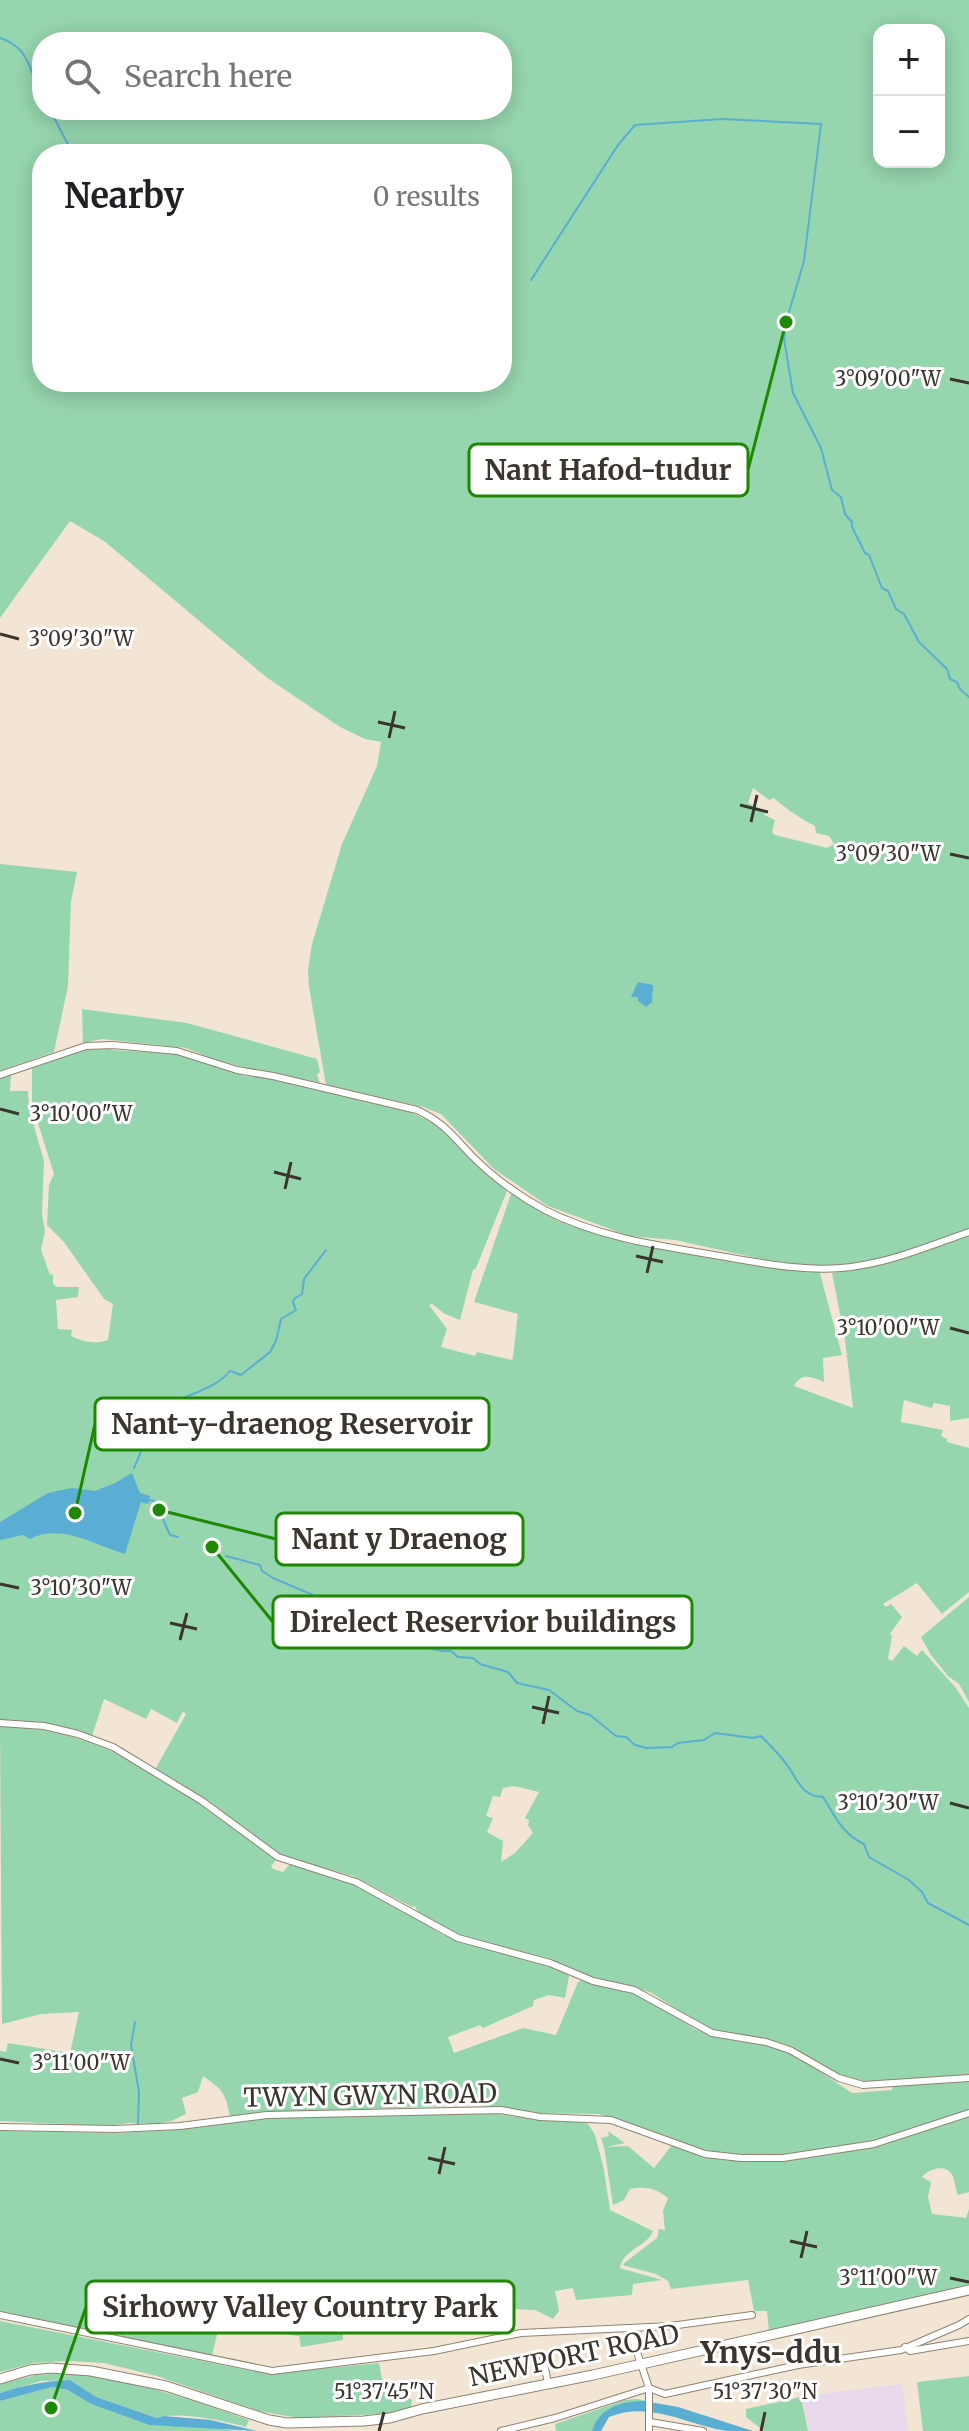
<!DOCTYPE html>
<html lang="en">
<head>
<meta charset="utf-8">
<style>
  :root { --surface:#fff; --page:#f6f6f6; --text:#202124; --muted:#757577; --line:#e0e0e0 }
  body { margin:0; font-family:Merriweather,serif; background:var(--page); color:var(--text) }
  .controls { position:absolute; right:24px; top:24px; display:grid; overflow:hidden; border-radius:16px; box-shadow:0 4px 20px #0003 }
  .controls button { width:72px; height:72px; display:grid; place-items:center; padding:0; border:0; border-bottom:2px solid var(--line); background:var(--surface); color:var(--text); font:40px sans-serif }
  .list { margin:0; padding:0; list-style:none }
  h2 { display:flex; justify-content:space-between; align-items:center; height:104px; margin:0; padding:0 32px; font-size:34px }
  h2 small { font-size:26px; font-weight:400; color:var(--muted) }
  .icon { flex:none; width:44px; height:44px; fill:none; stroke:currentColor; stroke-width:2; stroke-linecap:round; stroke-linejoin:round }
  .map { position:relative; flex:none; width:969px; height:2431px; overflow:hidden }
  .search { position:absolute; background:var(--surface); box-shadow:0 4px 20px #0003; left:32px; top:32px; width:480px; height:88px; display:flex; align-items:center; gap:20px; box-sizing:border-box; padding:0 28px; border-radius:32px; color:var(--muted); font-size:30px }
  .panel { position:absolute; background:var(--surface); box-shadow:0 4px 20px #0003; left:32px; top:144px; width:480px; height:248px; border-radius:32px }
  .map>svg:first-child { display:block }
  .education { fill:#e7d8eb }
  .green { fill:#96d6ae; fill-rule:evenodd }
  .water { fill:#5aadd3 }
  .lines { fill:none; stroke-linecap:round; stroke-linejoin:round }
  .stream { stroke:#5aadd3; stroke-width:2 }
  .minor-casing { stroke:#8e8271; stroke-width:8 }
  .secondary-casing { stroke:#8e8271; stroke-width:11 }
  .minor { stroke:#fff; stroke-width:6 }
  .secondary { stroke:#fff; stroke-width:9 }
  .ticks { fill:none; stroke:#3b352e; stroke-width:3 }
  .labels { text-anchor:middle; dominant-baseline:central; stroke-width:6; stroke-linejoin:round; paint-order:stroke }
  .street-label { font-size:26px; fill:#3b352e; stroke:#fff }
  .quarter-label { font-size:30px; font-weight:bold; fill:#3b352e; stroke:#fff }
  .ticks-label { font-size:20px; text-anchor:middle; fill:#3b352e; stroke:#fff; stroke-width:6; stroke-linejoin:round; paint-order:stroke }
  .leader { fill:none; stroke:#1e8900; stroke-width:3 }
  .callout-dot { fill:#1e8900; stroke:#fff; stroke-width:3 }
  .callout { fill:#fff; stroke:#1e8900; stroke-width:3 }
  .callout-label { font-size:28px; text-anchor:middle; font-weight:bold; fill:#3b352e }
</style>
</head>
<body>
<div class="map">
<svg width="969" height="2431" viewBox="0 0 969 2431">
  <rect width="100%" height="100%" fill="#f3e5d3"/>
  <path class="education" d="M902,2384L908,2431H809L802,2396Z"/>
  <g class="green">
    <path d="M0,0H969V1229L887,1258L839,1265H806L774,1262L675,1240L629,1236L548,1206L494,1169L441,1114L423,1107L326,1085L309,987L308,969L312,944L342,844L377,766L381,742L365,739L340,727L266,677L104,541L70,521L0,618ZM879,30H939V162H879ZM42,42H502V110H42ZM42,154H502V382H42ZM753,788L769,800L774,798C786,809 798,817 815,826L816,833L829,836L834,844L827,848L775,835L772,832L775,820L764,815L765,811L748,803Z"/>
    <path d="M0,864L77,872L71,901L68,986L54,1052L0,1071Z"/>
    <path d="M82,1009L187,1023L317,1059L320,1072L317,1075L320,1083L221,1062L186,1048L102,1039L83,1043Z"/>
    <path d="M111,1047V1050L180,1054L245,1076L268,1078L410,1112L427,1120L453,1136L475,1163L507,1191L476,1268L473,1270L460,1320L445,1314L432,1304L429,1305L447,1329L441,1347L475,1356L477,1352L512,1360C514,1357 516,1324 518,1314L474,1302L511,1194L558,1221L630,1244L819,1270L842,1355L823,1358L824,1382C812,1377 801,1372 794,1386L853,1408L845,1340L832,1273L885,1264L969,1235V1418L950,1421V1406L934,1403L932,1408L904,1400L901,1420V1422L943,1430L941,1436L947,1439V1442L969,1448V1592L942,1614L917,1583L883,1604L886,1607L891,1604L902,1617L890,1634L892,1636L888,1659L892,1661L904,1646L917,1656L922,1650L956,1688L969,1708V2075L905,2081H862L849,2078L824,2067L788,2045L765,2038L708,2029L650,1992L585,1976L564,1965L460,1936L418,1913L415,1906L412,1907L353,1876L280,1856L252,1833L156,1768L186,1714L183,1711L177,1723L151,1709L146,1719L104,1699L92,1736L38,1723L0,1721V1078L11,1075L10,1091H28L29,1109L44,1161L42,1214L45,1231L41,1250L50,1275L53,1274V1284L57,1287H79L78,1297L56,1300L58,1329L72,1330L71,1336C81,1341 96,1345 108,1340L113,1304L104,1299L64,1242L47,1225L49,1185L54,1174L32,1104V1068L86,1049ZM514,1786L539,1792L525,1818L529,1820L528,1825L533,1833L515,1853L501,1862L503,1841L487,1832L493,1818L486,1816L493,1796L500,1797L503,1788Z"/>
    <path d="M969,1597V1702L959,1684L948,1676L931,1655L921,1637Z"/>
    <path d="M0,1726C108,1727 195,1797 277,1859L271,1866L273,1869L283,1872L290,1864L360,1885L443,1935L548,1965L563,1971L569,1976L565,1998L549,1995L534,2000L533,2006L483,2028L480,2025L448,2037L454,2053L523,2028L556,2035L578,1982L582,1980L642,1996L695,2029L710,2035L772,2045L795,2055L852,2093L892,2090L893,2086L969,2079V2111L855,2146L790,2156H738L704,2151L599,2114L535,2113L475,2105L256,2113L230,2116C225,2092 223,2090 203,2076L198,2092L182,2098L186,2114L171,2121L155,2124L129,2123L106,2126L0,2121V2051L6,2052L8,2043L70,2053L79,2012L41,2014L2,2024Z"/>
    <path d="M491,2113L540,2120H580L589,2125L595,2135L604,2170L610,2210L653,2231C647,2247 623,2249 620,2268L662,2280L633,2284L632,2295L576,2300L573,2288L555,2291L559,2311L553,2319L535,2310L468,2307L460,2304H445L444,2312L343,2329V2340L301,2347L299,2336L219,2327L212,2355L0,2311V2131L118,2133L175,2130L264,2118Z"/>
    <path d="M969,2116V2192L958,2195C955,2189 955,2180 952,2175C946,2163 928,2169 922,2177L931,2182L928,2197L932,2214L966,2218L969,2209V2286L769,2331L767,2311H754L748,2280L671,2289L668,2281L656,2274L625,2266L623,2264L657,2238L659,2229L665,2230L663,2211L668,2198C655,2188 646,2186 630,2189L624,2200L613,2205L604,2147L601,2138L609,2136L608,2131L625,2143L606,2147L628,2146L654,2168L672,2145L722,2160L802,2159L882,2145Z"/>
    <path d="M0,2321L267,2374L379,2363L383,2384L368,2387L367,2389L407,2396L412,2400L411,2407L395,2413L299,2418L258,2411L157,2376L104,2363L67,2361L34,2363L0,2372Z"/>
    <path d="M64,2373C128,2377 189,2399 249,2420L246,2427C223,2421 180,2411 157,2418L96,2397L70,2380L41,2381L0,2393V2384L36,2375Z"/>
    <path d="M969,2376V2431H923L917,2382Z"/>
    <path d="M52,2387L68,2390L91,2404L149,2425L201,2426L236,2431H0V2401Z"/>
    <path d="M801,2397L808,2431H764L746,2417V2409Z"/>
    <path d="M637,2399L647,2401L618,2406L592,2431H556L555,2424L625,2400Z"/>
  </g>
  <g class="water">
    <path d="M638,982L653,985L652,1002L646,1007L638,1001V997H631Z"/>
    <path d="M132,1473L140,1493L150,1496L148,1504L141,1502L125,1554C94,1545 62,1523 30,1539L23,1535L0,1540V1522L48,1493L72,1488L95,1491L115,1483Z"/>
    <path d="M70,2380L96,2397L157,2418L164,2416L211,2420L257,2431L149,2425L91,2404L68,2390L52,2387L0,2401V2393C24,2385 45,2381 70,2380Z"/>
    <path d="M644,2401L678,2407L753,2431C744,2431 735,2431 727,2431C687,2425 650,2400 609,2417L601,2431H592C600,2407 620,2402 644,2401Z"/>
  </g>
  <g class="lines">
    <g class="stream">
      <path d="M0,38C31,49 26,67 42,92"/>
      <path d="M50,110L73,154"/>
      <path d="M531,280L618,145L635,125L722,119L821,124L804,261L786,322L784,339L793,393L821,448L832,490L841,497L845,514L852,522V527L865,553L869,555L882,588L888,591L896,609L904,614L919,642L947,669L950,679L957,682L960,689L969,697"/>
      <path d="M134,1468L142,1449L143,1431C150,1424 155,1414 164,1408C184,1394 214,1391 230,1371L241,1375L270,1352L276,1341L281,1319L296,1310L293,1303L294,1299L302,1294L304,1279L326,1250"/>
      <path d="M149,1500L155,1501L170,1535L178,1537"/>
      <path d="M226,1556L260,1565L262,1571L273,1578L313,1595L318,1600L329,1604L362,1624L371,1639L392,1640L442,1651H451L458,1657L473,1658L480,1664L508,1672L517,1683L549,1690L577,1711L590,1715L616,1736L626,1737L635,1745L647,1748L672,1747L678,1743L704,1740L715,1733L753,1738L761,1736C770,1745 780,1755 787,1765C798,1780 802,1797 823,1797C836,1817 842,1834 864,1844L869,1857L909,1880L922,1892L928,1903L969,1925"/>
      <path d="M135,2022L131,2045L139,2092L138,2124"/>
    </g>
    <g class="minor-casing">
      <g id="minor">
        <path d="M0,1075L86,1046L113,1045L177,1051L237,1070L273,1076L417,1110C443,1122 453,1136 472,1156C493,1177 519,1196 545,1210C600,1238 661,1246 720,1256C760,1263 801,1271 841,1268C887,1264 926,1247 969,1232"/>
        <path d="M0,1723L44,1726L78,1734L113,1747L202,1801L278,1857L356,1882L458,1938L550,1963L593,1981L634,1990L712,2033L766,2042L790,2050L839,2078L863,2085L969,2078"/>
        <path d="M0,2127L115,2129L180,2126L267,2115L501,2110L540,2117L611,2120L705,2154L741,2158H783L874,2144L969,2113"/>
        <path d="M0,2315L272,2371L434,2351L521,2333L629,2328L649,2388V2431"/>
        <path d="M629,2328L670,2326L752,2315"/>
        <path d="M905,2347L910,2351L969,2341"/>
        <path d="M543,2357L548,2384"/>
        <path d="M649,2388L665,2394L798,2365L901,2350L959,2325L969,2319"/>
        <path d="M650,2422L703,2431"/>
        <path d="M501,2431L555,2418L649,2388"/>
      </g>
    </g>
    <g class="secondary-casing">
      <path id="secondary" d="M0,2379L30,2370L51,2368L91,2371L166,2386L269,2420L287,2423L364,2421L390,2418L422,2409L593,2375L969,2290"/>
    </g>
    <use href="#minor" class="minor"/>
    <use href="#secondary" class="secondary"/>
  </g>
  <path class="ticks" d="M950,379L969,383M0,634L19,639M378,722L405,728M389,738L395,711M740,805L768,812M751,822L757,795M950,854L969,858M0,1109L19,1114M274,1172L301,1179M285,1189L291,1162M636,1256L663,1262M647,1273L653,1246M950,1328L969,1333M0,1584L19,1588M170,1623L197,1629M180,1640L187,1613M532,1707L559,1713M543,1724L549,1696M950,1803L969,1808M0,2059L19,2063M428,2158L455,2164M439,2174L445,2147M790,2241L817,2247M801,2258L807,2231M950,2278L969,2282M379,2431L384,2412M761,2431L765,2412"/>
  <g class="labels">
    <g class="street-label">
      <text transform="translate(370 2095) rotate(-1)">TWYN GWYN ROAD</text>
      <text transform="translate(574 2355) rotate(-12)">NEWPORT ROAD</text>
    </g>
    <g class="quarter-label">
      <text x="771" y="2352">Ynys-ddu</text>
    </g>
  </g>
  <g class="ticks-label">
    <text x="888" y="386">3°09'00"W</text>
    <text x="81" y="646">3°09'30"W</text>
    <text x="888" y="861">3°09'30"W</text>
    <text x="81" y="1121">3°10'00"W</text>
    <text x="888" y="1335">3°10'00"W</text>
    <text x="81" y="1595">3°10'30"W</text>
    <text x="888" y="1810">3°10'30"W</text>
    <text x="81" y="2070">3°11'00"W</text>
    <text x="888" y="2285">3°11'00"W</text>
    <text x="384" y="2399">51°37'45"N</text>
    <text x="765" y="2399">51°37'30"N</text>
  </g>
  <path class="leader" d="M786 322L748 470M75 1513L95 1424M159 1510L276 1539M212 1547L273 1622M51 2408L86 2307"/>
  <g class="callout-dot">
    <circle cx="786" cy="322" r="8"/>
    <circle cx="75" cy="1513" r="8"/>
    <circle cx="159" cy="1510" r="8"/>
    <circle cx="212" cy="1547" r="8"/>
    <circle cx="51" cy="2408" r="8"/>
  </g>
  <g class="callout">
    <rect x="469" y="444" width="279" height="52" rx="8"/>
    <rect x="95" y="1398" width="394" height="52" rx="8"/>
    <rect x="276" y="1513" width="247" height="52" rx="8"/>
    <rect x="273" y="1596" width="419" height="52" rx="8"/>
    <rect x="86" y="2281" width="428" height="52" rx="8"/>
  </g>
  <g class="callout-label">
    <text x="608" y="480">Nant Hafod-tudur</text>
    <text x="292" y="1434">Nant-y-draenog Reservoir</text>
    <text x="399" y="1549">Nant y Draenog</text>
    <text x="483" y="1632">Direlect Reservior buildings</text>
    <text x="300" y="2317">Sirhowy Valley Country Park</text>
  </g>
</svg>
<div class="controls">
<button>+</button>
<button>−</button>
</div>
<div class="search"><svg class="icon" aria-label="search" viewBox="0 0 24 24"><circle cx="10" cy="10" r="6"/><path d="M15 15l6 6"/></svg>Search here</div>
<section class="panel">
<h2>Nearby<small>0 results</small></h2>
<ul class="list">
</ul>
</section>
</div>
</body>
</html>
